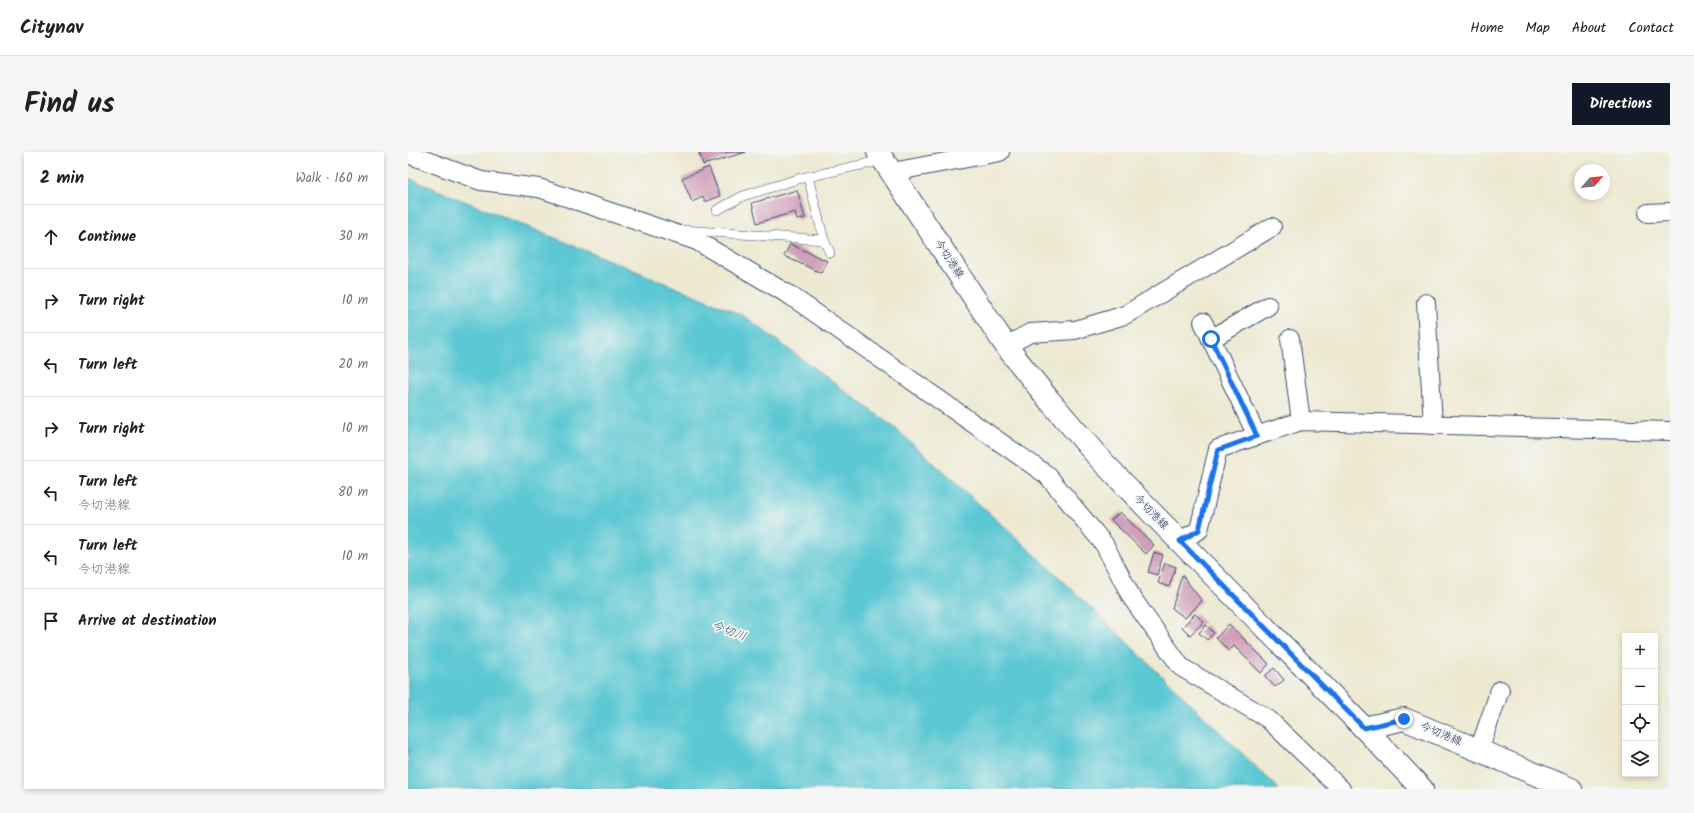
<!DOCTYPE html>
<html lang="en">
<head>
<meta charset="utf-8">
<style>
  :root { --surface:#fff; --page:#f6f6f6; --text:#202124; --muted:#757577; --line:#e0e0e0; --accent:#111827 }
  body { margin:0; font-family:Kalam,"Klee One",sans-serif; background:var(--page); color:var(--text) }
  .controls { position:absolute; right:12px; bottom:12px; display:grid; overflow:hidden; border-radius:0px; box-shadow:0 2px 6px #0003 }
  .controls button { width:36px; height:36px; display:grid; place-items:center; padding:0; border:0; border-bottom:1px solid var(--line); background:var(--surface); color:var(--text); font:20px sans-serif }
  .compass { position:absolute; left:1166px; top:12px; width:36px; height:36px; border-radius:50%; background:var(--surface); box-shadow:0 2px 6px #0003; rotate:62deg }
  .stop { position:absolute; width:12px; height:12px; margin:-9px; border:3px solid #1a73e8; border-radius:50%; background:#fff }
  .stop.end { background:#1a73e8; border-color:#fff; box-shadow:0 1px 4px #0008 }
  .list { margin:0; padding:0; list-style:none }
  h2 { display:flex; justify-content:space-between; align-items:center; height:52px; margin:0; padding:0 16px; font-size:17px }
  h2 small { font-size:13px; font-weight:400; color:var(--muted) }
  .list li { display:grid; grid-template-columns:26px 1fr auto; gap:12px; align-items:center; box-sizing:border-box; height:64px; padding:0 16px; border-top:1px solid var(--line) }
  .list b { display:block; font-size:15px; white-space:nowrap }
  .list p { margin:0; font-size:13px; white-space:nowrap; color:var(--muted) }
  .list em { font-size:13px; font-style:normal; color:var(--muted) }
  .icon { flex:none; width:22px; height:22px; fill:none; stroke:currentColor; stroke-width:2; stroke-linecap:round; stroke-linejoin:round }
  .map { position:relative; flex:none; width:1262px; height:637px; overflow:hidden; border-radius:0px }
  header { display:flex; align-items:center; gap:24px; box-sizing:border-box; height:56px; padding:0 20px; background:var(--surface); border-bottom:1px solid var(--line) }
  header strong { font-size:19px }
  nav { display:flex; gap:22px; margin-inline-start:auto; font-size:14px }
  .intro { display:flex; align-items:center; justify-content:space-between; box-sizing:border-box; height:96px; padding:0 24px }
  h1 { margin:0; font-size:28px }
  .button { padding:10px 18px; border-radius:0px; background:var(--accent); color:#fff; font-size:14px; font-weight:700 }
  main { display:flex; gap:24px; padding:0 24px }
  aside { flex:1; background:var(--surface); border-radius:0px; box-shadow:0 2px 6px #0003 }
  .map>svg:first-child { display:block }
  .water { fill:#5cc8d3; stroke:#3c7c98 }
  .building { fill:#d09fb9 }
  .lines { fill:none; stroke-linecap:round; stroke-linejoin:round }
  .service-casing { stroke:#3a4b6f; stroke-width:10 }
  .minor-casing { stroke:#3a4b6f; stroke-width:20 }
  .tertiary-casing { stroke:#3a4b6f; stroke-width:24 }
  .secondary-casing { stroke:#3a4b6f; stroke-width:24 }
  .service { stroke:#fff; stroke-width:9 }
  .minor { stroke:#fff; stroke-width:18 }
  .tertiary { stroke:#fff; stroke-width:22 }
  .secondary { stroke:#fff; stroke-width:22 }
  .route { stroke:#1a73e8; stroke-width:5 }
  .labels { text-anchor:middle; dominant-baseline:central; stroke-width:3.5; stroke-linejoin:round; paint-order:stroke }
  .street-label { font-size:11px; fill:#1b2f5e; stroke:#f6f6f2 }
  .water-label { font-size:12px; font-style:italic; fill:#2b557b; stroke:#f6f6f2 }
</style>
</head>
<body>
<header>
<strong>Citynav</strong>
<nav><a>Home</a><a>Map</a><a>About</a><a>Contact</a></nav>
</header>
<div class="intro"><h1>Find us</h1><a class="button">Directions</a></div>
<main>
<aside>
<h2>2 min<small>Walk · 160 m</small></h2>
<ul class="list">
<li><svg class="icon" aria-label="ahead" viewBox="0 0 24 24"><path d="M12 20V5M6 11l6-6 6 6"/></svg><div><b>Continue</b></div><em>30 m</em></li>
<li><svg class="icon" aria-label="right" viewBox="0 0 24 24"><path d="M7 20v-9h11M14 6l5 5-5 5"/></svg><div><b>Turn right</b></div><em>10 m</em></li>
<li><svg class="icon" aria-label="left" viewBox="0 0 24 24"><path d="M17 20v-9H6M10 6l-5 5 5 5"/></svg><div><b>Turn left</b></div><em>20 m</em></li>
<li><svg class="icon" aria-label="right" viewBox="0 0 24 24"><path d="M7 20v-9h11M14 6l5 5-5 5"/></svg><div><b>Turn right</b></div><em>10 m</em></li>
<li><svg class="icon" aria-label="left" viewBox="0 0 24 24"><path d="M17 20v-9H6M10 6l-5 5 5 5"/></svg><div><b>Turn left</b><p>今切港線</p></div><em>80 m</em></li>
<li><svg class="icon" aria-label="left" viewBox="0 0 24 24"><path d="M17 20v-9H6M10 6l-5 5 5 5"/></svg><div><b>Turn left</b><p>今切港線</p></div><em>10 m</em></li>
<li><svg class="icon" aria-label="arrive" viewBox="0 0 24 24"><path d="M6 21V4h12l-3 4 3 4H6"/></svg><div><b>Arrive at destination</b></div></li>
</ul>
</aside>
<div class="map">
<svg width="1262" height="637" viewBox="0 0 1262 637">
  <rect width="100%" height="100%" fill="#f6f6f2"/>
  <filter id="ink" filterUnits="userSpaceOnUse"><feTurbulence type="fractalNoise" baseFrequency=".025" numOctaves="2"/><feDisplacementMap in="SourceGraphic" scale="8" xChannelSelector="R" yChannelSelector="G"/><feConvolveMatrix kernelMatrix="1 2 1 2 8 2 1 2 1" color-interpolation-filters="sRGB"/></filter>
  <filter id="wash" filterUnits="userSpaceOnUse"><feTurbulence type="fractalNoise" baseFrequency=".012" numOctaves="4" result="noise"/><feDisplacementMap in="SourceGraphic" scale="16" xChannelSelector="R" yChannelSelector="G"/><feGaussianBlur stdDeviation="0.9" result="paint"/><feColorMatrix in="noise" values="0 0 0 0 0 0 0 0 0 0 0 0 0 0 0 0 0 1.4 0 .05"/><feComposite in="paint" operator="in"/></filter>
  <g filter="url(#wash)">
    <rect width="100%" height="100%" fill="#ede9d1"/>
    <path class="water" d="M0,26L333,162L487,276L647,421L871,637H0Z"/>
    <g id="blocks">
      <g class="building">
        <path d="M291,0H338L295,13Z"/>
        <path d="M301,15L312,44L297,50L295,45L284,50L274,26Z"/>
        <path d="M389,38L397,66L389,68L387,60L349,71L344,51Z"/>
        <path d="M382,92L419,109L413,121L376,104Z"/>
        <path d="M712,360L746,393L738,402L703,368Z"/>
        <path d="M746,400L755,403L749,423L740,420Z"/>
        <path d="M757,411L768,415L761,435L750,431Z"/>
        <path d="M774,423L794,449L777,466L764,456Z"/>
        <path d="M787,462L796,470L782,483L774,475Z"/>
        <path d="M821,472L861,512L853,521L826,494L821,499L808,486Z"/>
        <path d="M798,473L806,481L799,488L791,481Z"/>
        <path d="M866,516L876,528L867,535L857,524Z"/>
      </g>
    </g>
  </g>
  <g filter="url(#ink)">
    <use href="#blocks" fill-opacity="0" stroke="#3a4b6f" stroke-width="1"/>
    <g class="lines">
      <g class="service-casing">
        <g id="service">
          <path d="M309,58L335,44L390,27L475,8"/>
          <path d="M275,78L416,88L400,25"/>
          <path d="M416,88L422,101"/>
        </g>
      </g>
      <g class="minor-casing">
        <g id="minor">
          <path d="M0,2L73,29L131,36L289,89L383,144L639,323L696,392L724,446L773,515L860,567L933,637"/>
          <path d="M484,20L592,0"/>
          <path d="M1240,61L1262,60"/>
          <path d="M1018,151L1025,273"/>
          <path d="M795,170L849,284"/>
          <path d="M803,187L860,154"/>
          <path d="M882,187L893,269"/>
          <path d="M598,194L622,181L667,178L717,163L864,75"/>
          <path d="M772,389L791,378L810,297L893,269L1262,279"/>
          <path d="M1071,598L1092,538"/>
        </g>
      </g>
      <g class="tertiary-casing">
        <path id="tertiary" d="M956,576L1014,637"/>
      </g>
      <g class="secondary-casing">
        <path id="secondary" d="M470,0L598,194L641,248L691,306L742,359L956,576L996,567L1163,637"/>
      </g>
      <use href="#service" class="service"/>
      <use href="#minor" class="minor"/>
      <use href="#tertiary" class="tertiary"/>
      <use href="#secondary" class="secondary"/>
    </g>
  </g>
  <g class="lines" filter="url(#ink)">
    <path class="route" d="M803,187L849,284L810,298L791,378L772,389L956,576L996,567"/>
  </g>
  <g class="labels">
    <g class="street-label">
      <text transform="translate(541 107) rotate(57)">今切港線</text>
      <text transform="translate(743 360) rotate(46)">今切港線</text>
      <text transform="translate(1033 582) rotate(23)">今切港線</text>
    </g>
    <g class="water-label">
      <text transform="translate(321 479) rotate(21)">今切川</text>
    </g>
  </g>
</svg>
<div class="controls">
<button>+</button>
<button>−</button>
<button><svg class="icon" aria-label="locate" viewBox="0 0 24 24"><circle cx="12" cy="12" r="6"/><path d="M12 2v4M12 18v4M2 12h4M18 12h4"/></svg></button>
<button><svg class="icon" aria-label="layers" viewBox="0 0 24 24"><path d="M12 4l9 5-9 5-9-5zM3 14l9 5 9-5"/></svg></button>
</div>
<svg class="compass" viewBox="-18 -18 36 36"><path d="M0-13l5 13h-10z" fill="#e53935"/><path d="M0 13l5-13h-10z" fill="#757577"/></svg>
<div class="stop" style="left:803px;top:187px"></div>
<div class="stop end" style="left:996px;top:567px"></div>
</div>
</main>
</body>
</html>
